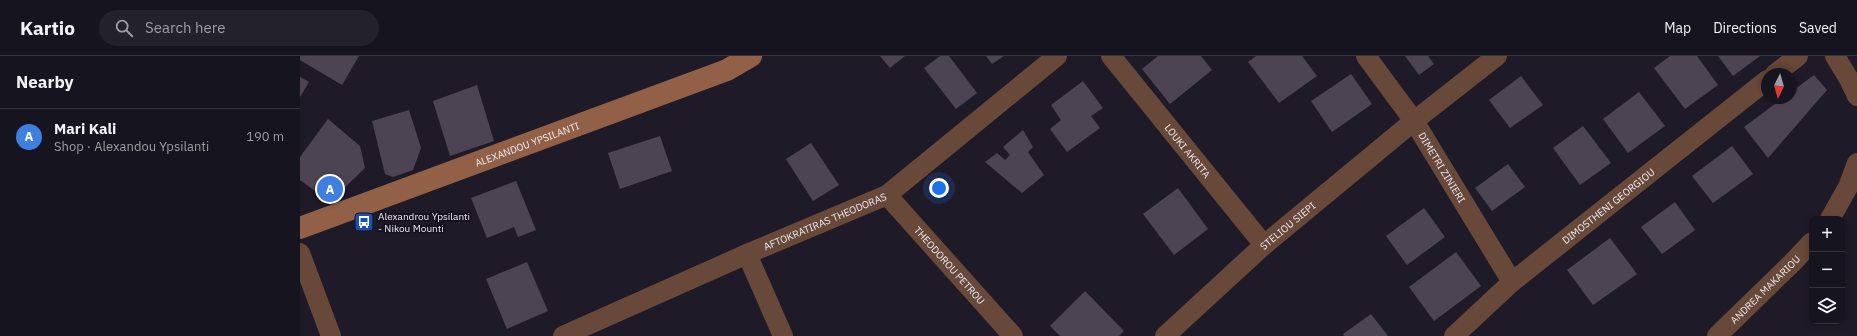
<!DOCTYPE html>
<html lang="en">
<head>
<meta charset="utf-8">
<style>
  :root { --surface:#16141e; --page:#23212b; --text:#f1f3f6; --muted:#9e9ea4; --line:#35333c; --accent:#8c9099 }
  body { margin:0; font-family:"IBM Plex Sans",sans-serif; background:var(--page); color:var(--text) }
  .controls { position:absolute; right:12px; bottom:12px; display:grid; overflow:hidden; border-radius:8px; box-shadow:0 2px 6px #0003 }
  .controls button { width:36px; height:36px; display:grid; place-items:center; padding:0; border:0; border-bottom:1px solid var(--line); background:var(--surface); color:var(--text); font:20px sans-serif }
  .compass { position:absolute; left:1461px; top:12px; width:36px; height:36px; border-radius:50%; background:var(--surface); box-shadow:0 2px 6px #0003; rotate:185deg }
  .you { position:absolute; left:639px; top:132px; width:14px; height:14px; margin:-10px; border:3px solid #fff; border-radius:50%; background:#1a73e8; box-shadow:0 0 0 6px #1a73e833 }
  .badge { display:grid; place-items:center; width:26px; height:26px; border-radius:50%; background:var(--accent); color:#fff; font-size:13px; font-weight:700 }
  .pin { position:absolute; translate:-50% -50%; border:2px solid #fff; box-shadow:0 1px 4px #0006 }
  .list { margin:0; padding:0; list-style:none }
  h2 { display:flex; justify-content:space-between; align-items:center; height:52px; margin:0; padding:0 16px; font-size:17px }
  h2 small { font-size:13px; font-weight:400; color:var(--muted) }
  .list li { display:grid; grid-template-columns:26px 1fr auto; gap:12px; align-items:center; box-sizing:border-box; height:56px; padding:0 16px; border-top:1px solid var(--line) }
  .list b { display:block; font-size:15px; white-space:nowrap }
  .list p { margin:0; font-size:13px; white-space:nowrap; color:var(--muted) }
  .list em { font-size:13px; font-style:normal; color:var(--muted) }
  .icon { flex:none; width:22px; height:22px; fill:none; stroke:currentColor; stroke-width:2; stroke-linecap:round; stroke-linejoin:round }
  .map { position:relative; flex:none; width:1557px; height:280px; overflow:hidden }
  header { display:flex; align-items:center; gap:24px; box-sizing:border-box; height:56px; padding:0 20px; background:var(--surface); border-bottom:1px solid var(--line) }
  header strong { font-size:19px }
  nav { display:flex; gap:22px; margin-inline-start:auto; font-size:14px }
  .search { width:280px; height:36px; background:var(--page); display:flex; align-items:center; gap:10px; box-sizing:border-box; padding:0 14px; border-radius:22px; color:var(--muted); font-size:15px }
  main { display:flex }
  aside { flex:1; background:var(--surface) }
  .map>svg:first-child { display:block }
  .building { fill:#4d4453 }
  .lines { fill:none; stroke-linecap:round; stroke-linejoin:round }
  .street { stroke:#674839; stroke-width:20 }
  .secondary { stroke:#916047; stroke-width:22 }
  .labels { text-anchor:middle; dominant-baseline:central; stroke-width:3.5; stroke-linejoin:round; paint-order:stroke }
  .street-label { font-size:10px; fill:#edebf5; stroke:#15111f }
  .poi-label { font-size:10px; fill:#edebf5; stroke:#15111f; text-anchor:start }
</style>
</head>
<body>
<header>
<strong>Kartio</strong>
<div class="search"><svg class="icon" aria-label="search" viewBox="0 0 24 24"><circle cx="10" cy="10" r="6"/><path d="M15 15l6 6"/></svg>Search here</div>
<nav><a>Map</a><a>Directions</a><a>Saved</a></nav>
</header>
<main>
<aside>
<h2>Nearby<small></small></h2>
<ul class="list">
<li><span class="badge" style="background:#3f7fe0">A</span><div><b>Mari Kali</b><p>Shop · Alexandou Ypsilanti</p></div><em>190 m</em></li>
</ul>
</aside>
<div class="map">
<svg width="1557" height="280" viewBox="0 0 1557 280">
  <rect width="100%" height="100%" fill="#1e1a28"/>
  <g class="building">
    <path d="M0,0H59L42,29L0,4Z"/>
    <path d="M580,0H605L590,12Z"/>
    <path d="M640,0H649L677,37L656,53L624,12Z"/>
    <path d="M686,0H704L692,8Z"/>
    <path d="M858,0H901L912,14L870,48L842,13Z"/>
    <path d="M956,0H1002L1017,20L979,47L948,6Z"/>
    <path d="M1105,0H1128L1134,8L1119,19Z"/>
    <path d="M1370,0H1397L1418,29L1385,53L1354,12Z"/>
    <path d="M1418,0H1460L1433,20Z"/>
    <path d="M1051,18L1072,48L1032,76L1011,45Z"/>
    <path d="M1514,19L1527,34L1468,102L1444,71L1483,42H1491V36Z"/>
    <path d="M1221,20L1243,49L1210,72L1189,44Z"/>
    <path d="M0,21L9,26L0,41Z"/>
    <path d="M783,25L803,52L791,60L800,72L767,96L750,73L761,64L751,49Z"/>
    <path d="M177,29L194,85L150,100L133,45Z"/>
    <path d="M1339,36L1365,70L1328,97L1303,63Z"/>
    <path d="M109,54L121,92L113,114L93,121L85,118L72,65Z"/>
    <path d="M28,63L60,90L65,112L30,146L0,124V101Z"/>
    <path d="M1283,70L1311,107L1280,129L1253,92Z"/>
    <path d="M723,74L733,91L728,96L744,119L722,137L685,106L697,97L705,104L710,99L703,91Z"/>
    <path d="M360,80L372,115L320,133L308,97Z"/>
    <path d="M511,87L539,129L513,145L486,103Z"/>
    <path d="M1432,90L1453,118L1413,147L1392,120Z"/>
    <path d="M1208,108L1225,131L1192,155L1175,132Z"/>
    <path d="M216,125L236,174L218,181L214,171L187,182L171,142Z"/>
    <path d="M878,132L908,173L874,199L843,158Z"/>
    <path d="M1375,146L1395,174L1362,198L1341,171Z"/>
    <path d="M1124,152L1145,181L1107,209L1086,180Z"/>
    <path d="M1310,182L1337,218L1293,249L1267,214Z"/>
    <path d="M1156,196L1181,230L1134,265L1109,231Z"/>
    <path d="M227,206L248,255L207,273L186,223Z"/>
    <path d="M785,235L824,275L819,280H760L750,270Z"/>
    <path d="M1071,258L1088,280H1044L1043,278Z"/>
  </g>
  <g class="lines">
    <g class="street">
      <path id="s1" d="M811,0L964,189"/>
      <path id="s2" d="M1066,0L1114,65L1212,226"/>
      <path d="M1535,0L1549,23L1557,40"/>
      <path d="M1475,18L1498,0"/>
      <path id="s3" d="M587,139L713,280"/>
      <path d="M1530,163L1548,131L1557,107"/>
      <path d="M0,197L31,280"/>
      <path d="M447,198L483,280"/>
      <path id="s4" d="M263,280L447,198L587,139L757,0"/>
      <path id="s5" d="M865,280L964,189L1114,65L1197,0"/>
      <path id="s6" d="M1154,280L1212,226L1467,24"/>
      <path id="s7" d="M1417,280L1492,207L1512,186"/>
    </g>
    <path class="secondary" id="s8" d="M0,172L427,14L451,0"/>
  </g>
  <defs>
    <g id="bus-square" transform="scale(1)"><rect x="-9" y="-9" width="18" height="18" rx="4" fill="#1a4fb4" stroke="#15111f"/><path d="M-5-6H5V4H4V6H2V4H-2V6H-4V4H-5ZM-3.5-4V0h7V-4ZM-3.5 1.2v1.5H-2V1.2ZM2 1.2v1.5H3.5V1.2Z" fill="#fff"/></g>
  </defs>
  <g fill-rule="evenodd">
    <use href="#bus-square" x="64" y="166"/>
  </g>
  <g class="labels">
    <g class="street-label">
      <text stroke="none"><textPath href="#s8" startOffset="242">ALEXANDOU YPSILANTI</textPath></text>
      <text stroke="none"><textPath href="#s1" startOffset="122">LOUKI AKRITA</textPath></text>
      <text stroke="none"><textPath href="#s2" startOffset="135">DIMETRI ZINIERI</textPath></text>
      <text stroke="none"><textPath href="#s6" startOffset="202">DIMOSTHENI GEORGIOU</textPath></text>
      <text stroke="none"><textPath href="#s4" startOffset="286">AFTOKRATIRAS THEODORAS</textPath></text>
      <text stroke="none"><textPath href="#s5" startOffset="165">STELIOU SIEPI</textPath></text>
      <text stroke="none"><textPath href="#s3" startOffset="94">THEODOROU PETROU</textPath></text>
      <text stroke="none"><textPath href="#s7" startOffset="67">ANDREA MAKARIOU</textPath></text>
    </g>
    <g class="poi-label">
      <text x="78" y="160">Alexandrou Ypsilanti<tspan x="78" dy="12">- Nikou Mounti</tspan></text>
    </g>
  </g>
</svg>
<div class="controls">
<button>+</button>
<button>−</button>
<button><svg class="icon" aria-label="layers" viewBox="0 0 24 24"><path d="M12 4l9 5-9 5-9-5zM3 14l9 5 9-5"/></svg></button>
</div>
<svg class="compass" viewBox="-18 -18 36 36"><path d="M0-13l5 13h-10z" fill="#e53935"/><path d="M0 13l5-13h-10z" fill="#9e9ea4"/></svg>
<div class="you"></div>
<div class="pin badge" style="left:30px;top:133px;background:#3f7fe0">A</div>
</div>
</main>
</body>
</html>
